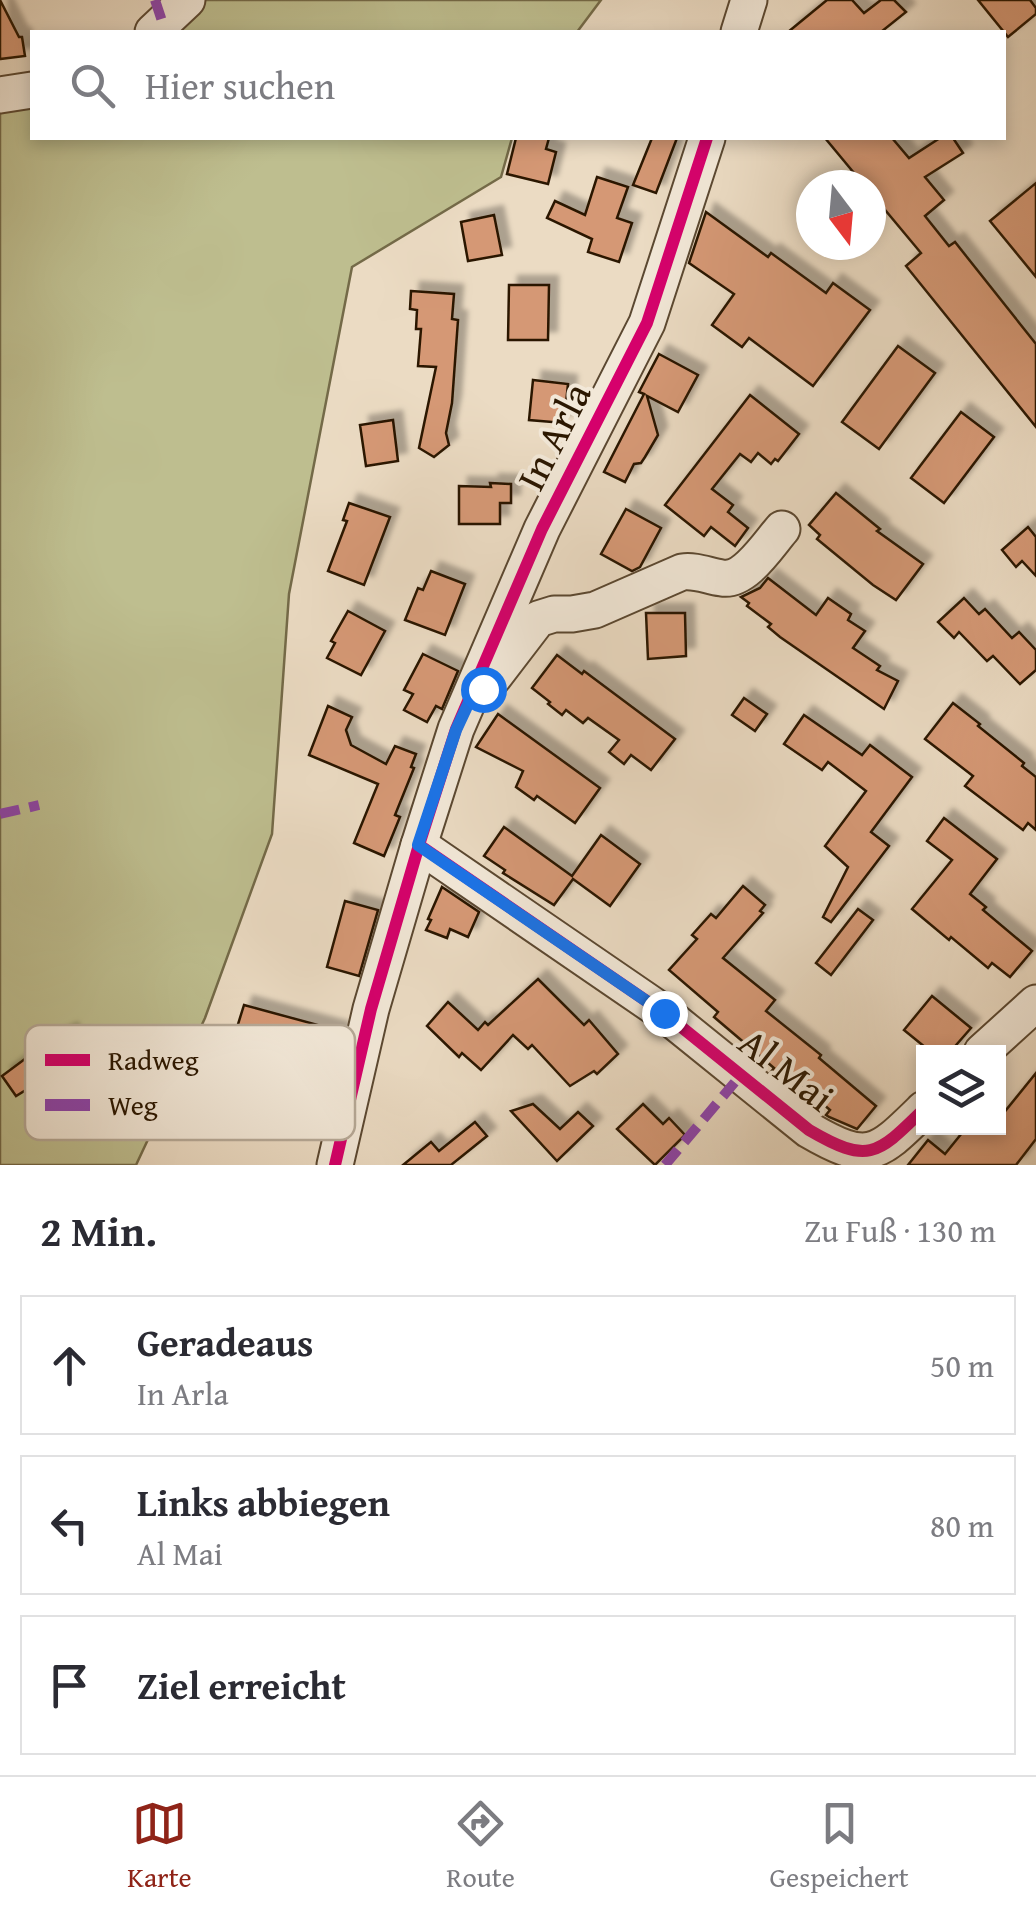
<!DOCTYPE html>
<html lang="de">
<head>
<meta charset="utf-8">
<style>
  :root { --surface:#fff; --page:#f2f2f3; --text:#2b2b33; --muted:#7c7c81; --line:#e1e1e2; --accent:#8f2418 }
  body { margin:0; font-family:"Gentium Book Plus",serif; background:var(--page); color:var(--text) }
  .controls { position:absolute; right:30px; bottom:30px; display:grid; overflow:hidden; border-radius:0px; box-shadow:0 5px 15px #0003 }
  .controls button { width:90px; height:90px; display:grid; place-items:center; padding:0; border:0; border-bottom:2px solid var(--line); background:var(--surface); color:var(--text); font:50px sans-serif }
  .compass { position:absolute; left:796px; top:170px; width:90px; height:90px; border-radius:50%; background:var(--surface); box-shadow:0 5px 15px #0003; rotate:164deg }
  .stop { position:absolute; width:30px; height:30px; margin:-22px; border:8px solid #1a73e8; border-radius:50%; background:#fff }
  .stop.end { background:#1a73e8; border-color:#fff; box-shadow:0 2px 10px #0008 }
  .list { margin:0; padding:0; list-style:none }
  h2 { display:flex; justify-content:space-between; align-items:center; height:130px; margin:0; padding:0 40px; font-size:42px }
  h2 small { font-size:32px; font-weight:400; color:var(--muted) }
  .list li { display:grid; grid-template-columns:65px 1fr auto; gap:30px; align-items:center; box-sizing:border-box; height:140px; margin:0 20px 20px; padding:0 20px; border:2px solid var(--line); border-radius:0px }
  .list b { display:block; font-size:38px; white-space:nowrap }
  .list p { margin:0; font-size:32px; white-space:nowrap; color:var(--muted) }
  .list em { font-size:32px; font-style:normal; color:var(--muted) }
  .icon { flex:none; width:55px; height:55px; fill:none; stroke:currentColor; stroke-width:2; stroke-linecap:round; stroke-linejoin:round }
  .map { position:relative; flex:none; width:1036px; height:1165px; overflow:hidden }
  .search { position:absolute; background:var(--surface); box-shadow:0 5px 15px #0003; left:30px; right:30px; top:30px; height:110px; display:flex; align-items:center; gap:25px; box-sizing:border-box; padding:0 35px; border-radius:0px; color:var(--muted); font-size:38px }
  .sheet { height:610px; background:var(--surface) }
  nav { display:flex; justify-content:space-around; align-items:center; box-sizing:border-box; height:140px; border-top:2px solid var(--line); background:var(--surface); font-size:28px; color:var(--muted) }
  nav a { display:grid; justify-items:center; gap:5px }
  nav .on { color:var(--accent) }
  .map>svg:first-child { display:block }
  .green { fill:#bebe8f; stroke:#746a48; stroke-width:2.5 }
  .building { fill:#d59874; stroke:#2b1700; stroke-width:2.5; filter:url(#shadow) }
  .lines { fill:none; stroke-linecap:round; stroke-linejoin:round }
  .minor-casing { stroke:#5b4831; stroke-width:39 }
  .minor { stroke:#f2e8d8; stroke-width:35 }
  .quiet { stroke:#8e44ad; stroke-width:10; stroke-dasharray:20 10; stroke-linecap:butt }
  .cycleway-casing { stroke:#f2e8d8; stroke-width:19 }
  .cycleway { stroke:#d6006c; stroke-width:12 }
  .route { stroke:#1a73e8; stroke-width:12 }
  .labels { text-anchor:middle; dominant-baseline:central; stroke-width:8; stroke-linejoin:round; paint-order:stroke }
  .street-label { font-size:40px; fill:#2b1700; stroke:#f2e8d8 }
  .key { fill:#f2e8d8; stroke:#b6a997; stroke-width:2.5 }
  .key-label { font-size:28px; fill:#2b1700 }
</style>
</head>
<body>
<div class="map">
<svg width="1036" height="1165" viewBox="0 0 1036 1165">
  <defs>
    <filter id="shadow"><feDropShadow dx="9" dy="-9" stdDeviation="2.5" flood-color="#0004"/></filter>
  </defs>
  <rect width="100%" height="100%" fill="#ebdbc3"/>
  <filter id="stains"><feTurbulence type="fractalNoise" baseFrequency=".002" numOctaves="4"/><feColorMatrix values="0 0 0 0 .2 0 0 0 0 .09 0 0 0 0 .02 0 0 0 .5 -.17"/></filter>
  <radialGradient id="worn" r=".72"><stop offset=".6" stop-color="#630" stop-opacity="0"/><stop offset="1" stop-color="#630" stop-opacity=".3"/></radialGradient>
  <g class="green">
    <path d="M187,0H601L577,32H153Z"/>
    <path d="M32,90V138H512L501,177L352,267L289,594L272,834L205,1018L136,1165H0V95Z"/>
  </g>
  <g class="building">
    <path d="M0,0L19,37H22L25,56L0,59Z"/>
    <path d="M827,0H852L864,13L881,0H894L906,12L881,32H788Z"/>
    <path d="M978,0H1030L1036,8V14L1008,37Z"/>
    <path d="M516,138H549L546,149L556,152L548,184L507,174Z"/>
    <path d="M652,138H677L656,193L633,185Z"/>
    <path d="M825,138H892L909,158L940,138H953L963,153L925,177L944,200L925,216L949,246L955,242L1036,344V427L906,266L921,253L871,193V185H864Z"/>
    <path d="M597,177L628,187L617,218L632,223L619,262L588,252L592,239L547,218L555,201L585,215Z"/>
    <path d="M1036,183V277L990,221Z"/>
    <path d="M706,212L768,257L771,253L826,293L833,283L870,310L813,386L749,338L742,347L712,325L734,294L689,263Z"/>
    <path d="M494,215L502,255L468,261L461,222Z"/>
    <path d="M509,285H549L548,340H508Z"/>
    <path d="M411,291L454,294L452,319L458,320L452,403L446,433L449,445L434,457L419,448L436,367L418,366L421,329H416L417,310L410,309Z"/>
    <path d="M898,346L935,373L879,449L842,422Z"/>
    <path d="M659,354L698,375L678,412L647,396L658,435L645,457L641,463L634,464L625,482L604,472L644,394L639,392Z"/>
    <path d="M533,380L568,384L564,423L529,420Z"/>
    <path d="M750,395L799,434L778,461L775,459L771,464L758,453L751,462L740,454L712,489L733,505L728,512L748,528L735,546L711,527L704,536L665,505Z"/>
    <path d="M961,412L994,437L944,503L911,478Z"/>
    <path d="M393,420L398,461L366,466L360,425Z"/>
    <path d="M490,483L511,484V503H500V524H459V486L491,487Z"/>
    <path d="M836,493L880,529L877,531L923,564L896,600L873,585L817,539L820,535L809,525Z"/>
    <path d="M349,503L390,517L364,585L328,571L347,521L343,520Z"/>
    <path d="M626,509L661,528L640,567L632,571L601,554Z"/>
    <path d="M1028,527L1036,537V576L1022,561L1016,567L1002,550Z"/>
    <path d="M431,571L465,584L445,635L405,620L418,588L423,590Z"/>
    <path d="M768,578L816,615L828,598L851,614L848,620L865,631L853,648L880,666L877,670L898,681L884,709L780,637L768,627L771,624L747,606L749,603L741,597L760,588Z"/>
    <path d="M964,598L979,614L985,609L1012,638L1019,632L1036,650V670L1020,684L993,656L987,661L959,632L954,638L938,622Z"/>
    <path d="M348,611L385,631L361,675L327,658L335,643L331,641Z"/>
    <path d="M646,613H685L686,656L648,659Z"/>
    <path d="M423,654L458,671L442,709L436,706L427,722L404,710L413,694L404,690Z"/>
    <path d="M557,655L582,674L584,671L675,739L651,770L631,755L624,764L609,752L619,740L588,718L583,723L566,710L562,715L548,704L550,702L532,688Z"/>
    <path d="M744,698L767,714L755,731L732,715Z"/>
    <path d="M953,703L980,724L978,726L1024,763L1022,766L1036,777V830L1028,823L1023,830L965,786L973,776L925,739Z"/>
    <path d="M328,706L352,717L346,730L351,745L386,764L395,746L416,754L411,767L414,768L395,815L400,817L384,856L354,843L378,784L309,755Z"/>
    <path d="M498,714L600,788L575,823L537,796L534,800L516,787L523,771L476,747Z"/>
    <path d="M804,715L862,755L870,745L912,777L871,832L889,846L831,922L823,917L848,867L825,846L866,791L828,762L822,770L784,744Z"/>
    <path d="M944,818L997,859L970,894L986,907L983,910L1032,951L1010,977L992,963L988,968L951,937L949,940L912,909L952,860L927,841Z"/>
    <path d="M504,827L572,876L601,835L640,864L610,906L573,879L554,905L503,873L505,870L484,856Z"/>
    <path d="M743,886L765,905L760,911L763,913L723,958L775,1000L766,1011L821,1055L819,1058L876,1106L857,1129L829,1117L826,1115L830,1110L801,1085L796,1092L771,1072L774,1068L714,1017L718,1012L669,970L697,939L692,935L711,914L716,918Z"/>
    <path d="M442,887L479,912L468,937L450,929L447,938L426,930L431,920L428,919Z"/>
    <path d="M345,901L378,910L359,976L327,967Z"/>
    <path d="M858,909L873,920L831,975L816,963Z"/>
    <path d="M538,979L584,1025L589,1020L618,1054L597,1074L594,1071L570,1086L532,1045L528,1049L513,1035L481,1070L462,1053L459,1057L427,1026L448,1002L478,1030L485,1022L488,1025Z"/>
    <path d="M932,996L971,1028L950,1052H931L904,1030Z"/>
    <path d="M244,1005L340,1031L328,1072L268,1054L261,1078L225,1066Z"/>
    <path d="M69,1032L78,1058L16,1096L2,1076L49,1041Z"/>
    <path d="M1036,1073V1139L1016,1165H908L928,1140L945,1154L966,1128H998V1120Z"/>
    <path d="M533,1104L560,1129L578,1112L593,1126L557,1161L511,1111Z"/>
    <path d="M643,1104L663,1124L669,1118L685,1135L655,1165L617,1129Z"/>
    <path d="M475,1122L487,1136L451,1165H403L431,1142L439,1151Z"/>
  </g>
  <g class="lines">
    <g class="minor-casing">
      <g id="minor">
        <path d="M153,32L187,0"/>
        <path d="M739,32L749,0"/>
        <path d="M0,95L32,90"/>
        <path d="M492,679L538,619L554,614H572L595,610L682,572C696,570 708,576 722,578C745,582 768,545 782,529"/>
        <path d="M419,845L664,1013L809,1130C869,1165 877,1155 924,1109"/>
        <path d="M982,1052L1036,1003"/>
        <path d="M335,1165L371,1009L419,845L456,729L542,529L647,323L707,138"/>
      </g>
    </g>
    <use href="#minor" class="minor"/>
    <g class="quiet">
      <path d="M155,0L163,24"/>
      <path d="M0,814L39,805"/>
      <path d="M665,1165L740,1076"/>
    </g>
    <g class="cycleway-casing">
      <g id="cycleway">
        <path d="M419,845L664,1013L809,1130C869,1165 877,1155 924,1109"/>
        <path d="M335,1165L371,1009L419,845L456,729L542,529L647,323L707,138"/>
      </g>
    </g>
    <use href="#cycleway" class="cycleway"/>
  </g>
  <g class="lines">
    <path class="route" d="M483,689L470,700L456,730L418,845L664,1013"/>
  </g>
  <g class="labels">
    <g class="street-label">
      <text transform="translate(553 436) rotate(-63)">In Arla</text>
      <text transform="translate(787 1069) rotate(38)">Al Mai</text>
    </g>
  </g>
  <rect x="25" y="1025" width="330" height="115" rx="15" class="key"/>
  <rect x="45" y="1054" width="45" height="12" fill="#d6006c"/>
  <rect x="45" y="1099" width="45" height="12" fill="#8e44ad"/>
  <g class="key-label">
    <text x="108" y="1070">Radweg</text>
    <text x="108" y="1115">Weg</text>
  </g>
  <rect width="100%" height="100%" filter="url(#stains)"/>
  <rect width="100%" height="100%" fill="url(#worn)"/>
</svg>
<div class="controls">
<button><svg class="icon" aria-label="layers" viewBox="0 0 24 24"><path d="M12 4l9 5-9 5-9-5zM3 14l9 5 9-5"/></svg></button>
</div>
<svg class="compass" viewBox="-18 -18 36 36"><path d="M0-13l5 13h-10z" fill="#e53935"/><path d="M0 13l5-13h-10z" fill="#7c7c81"/></svg>
<div class="stop" style="left:483px;top:689px"></div>
<div class="stop end" style="left:664px;top:1013px"></div>
<div class="search"><svg class="icon" aria-label="search" viewBox="0 0 24 24"><circle cx="10" cy="10" r="6"/><path d="M15 15l6 6"/></svg>Hier suchen</div>
</div>
<section class="sheet">
<h2>2 Min.<small>Zu Fuß · 130 m</small></h2>
<ul class="list">
<li><svg class="icon" aria-label="ahead" viewBox="0 0 24 24"><path d="M12 20V5M6 11l6-6 6 6"/></svg><div><b>Geradeaus</b><p>In Arla</p></div><em>50 m</em></li>
<li><svg class="icon" aria-label="left" viewBox="0 0 24 24"><path d="M17 20v-9H6M10 6l-5 5 5 5"/></svg><div><b>Links abbiegen</b><p>Al Mai</p></div><em>80 m</em></li>
<li><svg class="icon" aria-label="arrive" viewBox="0 0 24 24"><path d="M6 21V4h12l-3 4 3 4H6"/></svg><div><b>Ziel erreicht</b></div></li>
</ul>
</section>
<nav>
<a class="on"><svg class="icon" aria-label="map" viewBox="0 0 24 24"><path d="M3 6l6-2 6 2 6-2v14l-6 2-6-2-6 2zM9 4v14M15 6v14"/></svg>Karte</a>
<a><svg class="icon" aria-label="directions" viewBox="0 0 24 24"><path d="M12 3l9 9-9 9-9-9zM9 14v-3h6M13 9l2 2-2 2"/></svg>Route</a>
<a><svg class="icon" aria-label="saved" viewBox="0 0 24 24"><path d="M7 4h10v16l-5-4-5 4z"/></svg>Gespeichert</a>
</nav>
</body>
</html>
